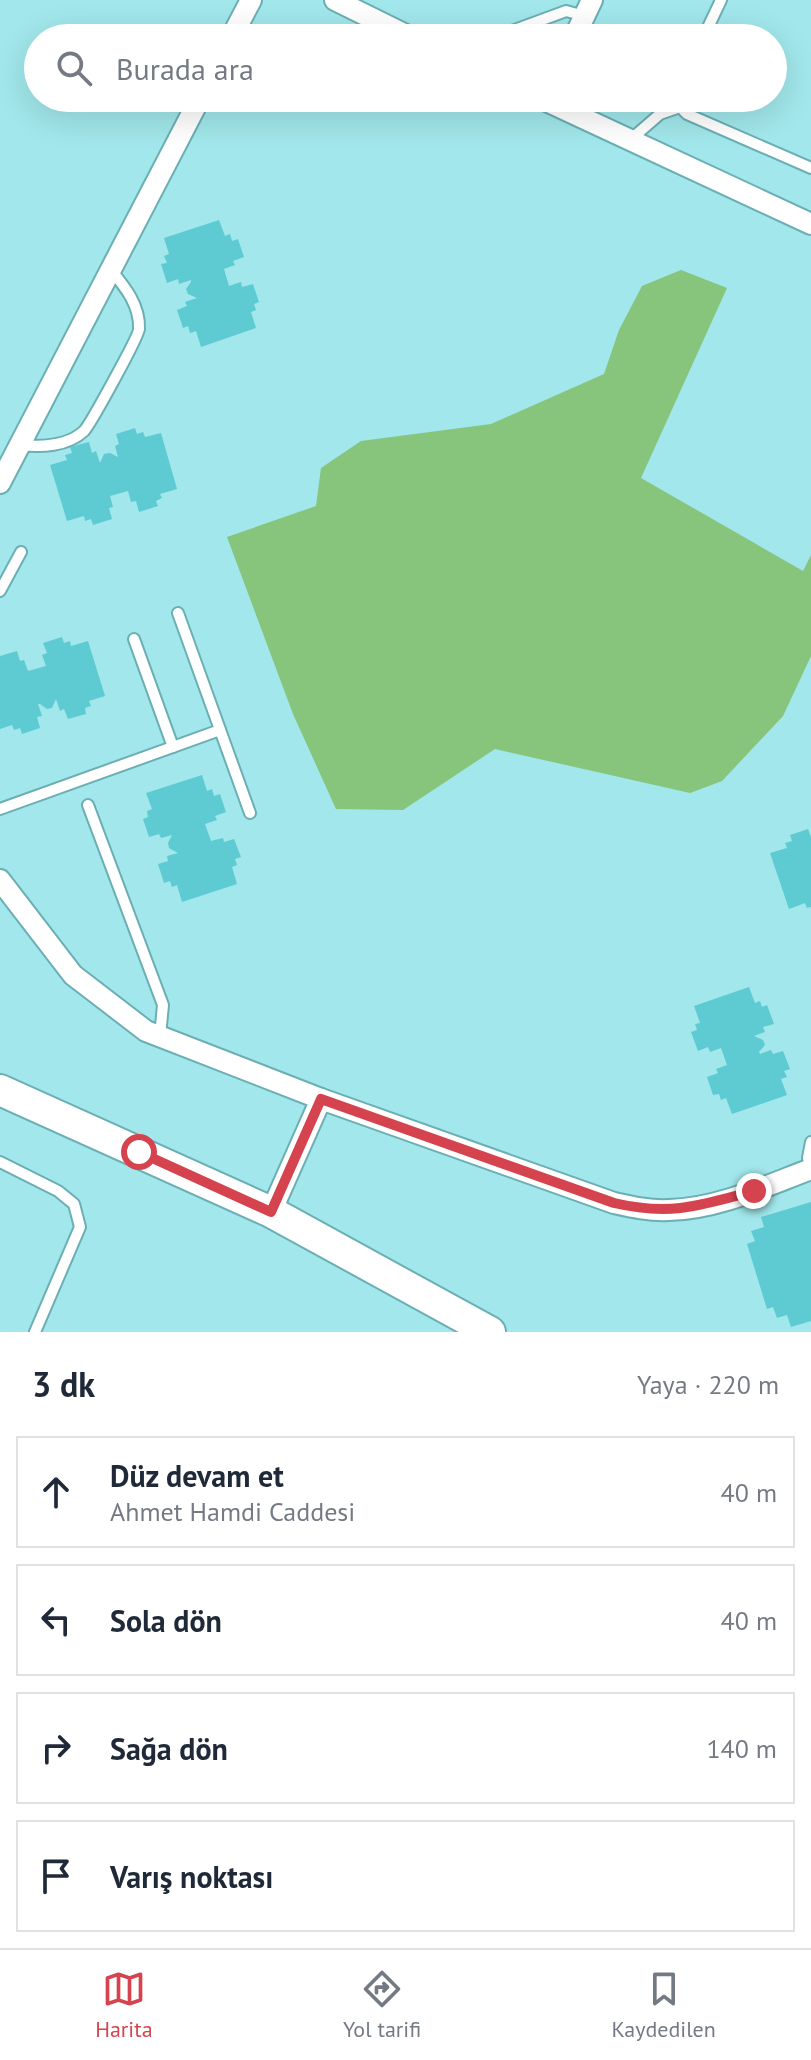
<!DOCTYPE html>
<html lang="tr">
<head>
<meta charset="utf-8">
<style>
  :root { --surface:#fff; --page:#f2f2f3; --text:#1f2937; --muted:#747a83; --line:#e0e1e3; --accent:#d5444e }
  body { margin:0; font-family:"PT Sans",sans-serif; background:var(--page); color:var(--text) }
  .stop { position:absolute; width:24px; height:24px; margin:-18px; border:6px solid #d5444e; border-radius:50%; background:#fff }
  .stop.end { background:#d5444e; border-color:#fff; box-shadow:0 2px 8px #0008 }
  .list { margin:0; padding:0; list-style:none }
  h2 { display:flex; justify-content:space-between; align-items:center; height:104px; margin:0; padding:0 32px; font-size:34px }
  h2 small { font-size:26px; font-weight:400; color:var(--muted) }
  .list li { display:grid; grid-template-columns:52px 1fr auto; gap:24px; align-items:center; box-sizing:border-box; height:112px; margin:0 16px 16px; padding:0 16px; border:2px solid var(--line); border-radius:0px }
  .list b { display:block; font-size:30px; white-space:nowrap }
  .list p { margin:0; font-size:26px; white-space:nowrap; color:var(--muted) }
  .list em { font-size:26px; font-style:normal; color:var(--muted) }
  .icon { flex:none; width:44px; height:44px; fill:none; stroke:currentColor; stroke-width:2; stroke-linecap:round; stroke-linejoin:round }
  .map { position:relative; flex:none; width:811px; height:1332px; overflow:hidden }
  .search { position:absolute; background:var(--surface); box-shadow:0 8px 32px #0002; left:24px; right:24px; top:24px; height:88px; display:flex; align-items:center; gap:20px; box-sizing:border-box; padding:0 28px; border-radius:44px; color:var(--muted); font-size:30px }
  .sheet { height:616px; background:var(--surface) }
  nav { display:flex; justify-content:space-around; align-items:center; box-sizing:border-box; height:112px; border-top:2px solid var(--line); background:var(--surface); font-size:22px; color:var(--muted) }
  nav a { display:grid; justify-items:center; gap:4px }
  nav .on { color:var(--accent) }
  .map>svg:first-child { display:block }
  .green { fill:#86c57b }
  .building { fill:#5ecbd2 }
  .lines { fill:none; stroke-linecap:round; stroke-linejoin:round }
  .lane-casing { stroke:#6bafb4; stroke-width:14 }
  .street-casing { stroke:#6bafb4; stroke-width:24 }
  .secondary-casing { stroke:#6bafb4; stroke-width:34 }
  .lane { stroke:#fff; stroke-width:10 }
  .street { stroke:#fff; stroke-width:20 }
  .secondary { stroke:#fff; stroke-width:30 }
  .route { stroke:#d5444e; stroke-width:10 }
</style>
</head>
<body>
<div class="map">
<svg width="811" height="1332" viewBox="0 0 811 1332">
  <rect width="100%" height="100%" fill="#a1e7eb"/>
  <path class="green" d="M681,270L727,288L641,478L803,571L811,555V656L783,716L722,781L690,793L495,749L403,810L336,809L293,714L227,537L316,506L321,468L361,441L491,424L604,374L619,330L642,286Z"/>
  <g class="building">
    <path d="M219,220L225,236L230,234L232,241L238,239L244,257L233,261L235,265L224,269L229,286L241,282L242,287L253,284L259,302L254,304L256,310L251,312L256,328L201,347L196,331L190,333L188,326L183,328L177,310L187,306L185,302L197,298L188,294L186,289L191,282V280L179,284L178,279L167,283L161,264L167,263L164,256L169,254L164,238Z"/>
    <path d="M135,428L137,434L143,432L145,437L161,433L177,489L160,494L162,498L156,501L158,506L139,512L136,501L131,502L128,491L110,496L113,507L109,508L112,519L93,525L91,519L85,521L84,516L67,521L50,465L67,460L65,455L72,453L70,447L89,442L92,453L96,451L100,463L104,454L110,453L118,457L115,446L119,444L116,434Z"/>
    <path d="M62,637L64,643L70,641L71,646L88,641L105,696L89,701L91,706L85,708L86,714L68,719L64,709L60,711L56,699L52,708L47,709L40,704H38L42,716L37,717L40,728L22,734L20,728L14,730L12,725L0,729V656L17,651L20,661L24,660L28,671L46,666L42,655L47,653L43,643Z"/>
    <path d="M202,775L207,791L212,789L214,796L220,794L226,812L215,816L217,820L205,824L211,841L223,838L224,842L234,839L241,857L235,859L237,865L232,867L237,884L182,902L177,885L172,887L170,881L164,883L158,864L168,861L167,856L178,853L169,848L168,843L172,835L161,838L159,834L149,837L143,819L148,817L147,811L152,809L146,793Z"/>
    <path d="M808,829L811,837V907L807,908L805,903L789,909L770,853L787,848L785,843L792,841L790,835Z"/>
    <path d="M749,987L755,1003L760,1001L762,1007L767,1005L774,1024L763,1027L765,1032L754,1036L763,1040L765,1045L759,1052L760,1054L771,1050L773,1054L783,1051L790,1069L784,1071L787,1077L781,1079L787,1095L732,1114L726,1098L721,1100L719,1094L713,1095L707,1077L718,1073L716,1069L727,1065L721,1048L710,1052L708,1047L698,1051L691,1032L697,1030L695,1024L700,1023L694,1006Z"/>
    <path d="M811,1202V1321L791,1327L787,1315L777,1318L773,1307L767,1309L747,1244L755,1241L751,1231L764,1227L761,1217Z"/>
  </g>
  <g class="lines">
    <g class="lane-casing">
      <g id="lane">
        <path d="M493,38L566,11L585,16"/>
        <path d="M703,38L721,0"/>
        <path d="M678,98L680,107L687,114L811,168"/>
        <path d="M630,140L660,114L680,107"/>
        <path d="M20,445C41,447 67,447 84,431C90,425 139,336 139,329C140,305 125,287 111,270"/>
        <path d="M0,591L21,552"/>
        <path d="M178,613L250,813"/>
        <path d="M134,639L173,747"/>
        <path d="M88,805L163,1005L160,1036"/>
        <path d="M0,809L220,730"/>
        <path d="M811,1142L808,1158L811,1169"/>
        <path d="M0,1162L58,1191L74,1204L80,1227L35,1332"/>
      </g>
    </g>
    <g class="street-casing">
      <g id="street">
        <path d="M335,0L412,38"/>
        <path d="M231,38L251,0"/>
        <path d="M574,38L592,0"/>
        <path d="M540,98L811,224"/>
        <path d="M0,483L200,98"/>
        <path d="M0,880L73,975L146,1031L321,1099L614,1203C632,1207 650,1211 669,1210C717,1209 766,1186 811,1169"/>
        <path d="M271,1212L321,1099"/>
      </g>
    </g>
    <g class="secondary-casing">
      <path id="secondary" d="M0,1090L271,1212L490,1332"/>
    </g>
    <use href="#lane" class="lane"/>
    <use href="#street" class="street"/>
    <use href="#secondary" class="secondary"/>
  </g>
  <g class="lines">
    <path class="route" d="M139,1152L271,1212L321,1099L614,1203C670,1216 699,1206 754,1191"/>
  </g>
</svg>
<div class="stop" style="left:139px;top:1152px"></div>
<div class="stop end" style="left:754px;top:1191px"></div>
<div class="search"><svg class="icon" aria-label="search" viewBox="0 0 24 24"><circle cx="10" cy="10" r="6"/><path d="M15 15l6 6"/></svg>Burada ara</div>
</div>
<section class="sheet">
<h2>3 dk<small>Yaya · 220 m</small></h2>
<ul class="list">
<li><svg class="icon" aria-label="ahead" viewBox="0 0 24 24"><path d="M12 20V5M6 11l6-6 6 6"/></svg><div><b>Düz devam et</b><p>Ahmet Hamdi Caddesi</p></div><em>40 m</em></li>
<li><svg class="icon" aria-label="left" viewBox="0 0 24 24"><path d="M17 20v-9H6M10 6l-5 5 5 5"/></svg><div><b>Sola dön</b></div><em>40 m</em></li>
<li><svg class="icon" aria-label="right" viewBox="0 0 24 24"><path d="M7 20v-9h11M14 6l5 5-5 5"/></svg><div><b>Sağa dön</b></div><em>140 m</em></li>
<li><svg class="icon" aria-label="arrive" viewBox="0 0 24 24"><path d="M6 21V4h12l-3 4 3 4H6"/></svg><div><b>Varış noktası</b></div></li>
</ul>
</section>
<nav>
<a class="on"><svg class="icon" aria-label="map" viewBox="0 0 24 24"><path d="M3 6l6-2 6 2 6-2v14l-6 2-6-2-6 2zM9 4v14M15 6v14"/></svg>Harita</a>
<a><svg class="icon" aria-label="directions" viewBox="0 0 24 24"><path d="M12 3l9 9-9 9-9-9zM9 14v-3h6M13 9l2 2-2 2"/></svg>Yol tarifi</a>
<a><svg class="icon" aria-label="saved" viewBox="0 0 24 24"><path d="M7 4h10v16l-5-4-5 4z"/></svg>Kaydedilen</a>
</nav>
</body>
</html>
